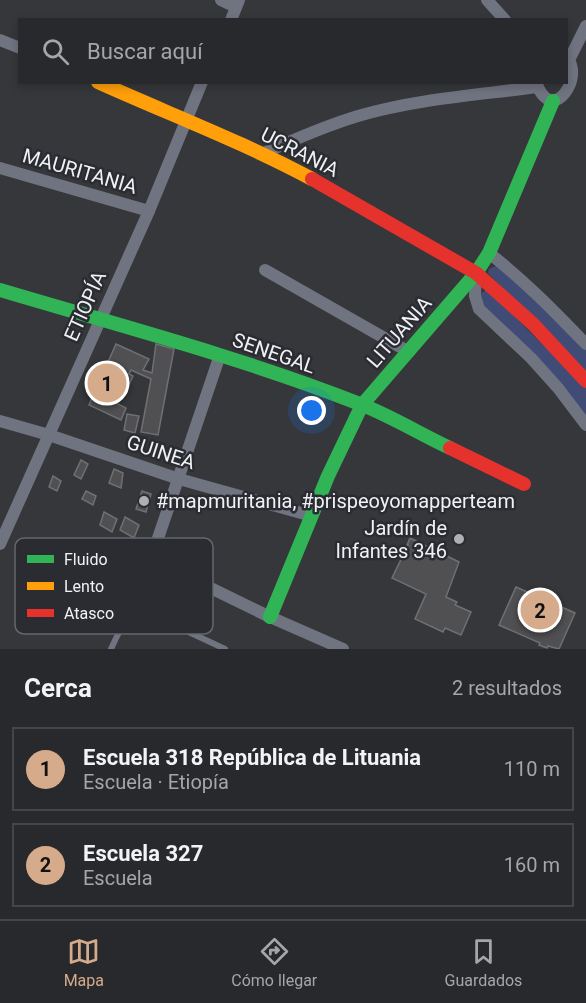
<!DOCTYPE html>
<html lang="es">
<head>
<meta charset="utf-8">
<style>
  :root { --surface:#28292c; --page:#303134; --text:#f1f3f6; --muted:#a5a6a9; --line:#444548; --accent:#d6ab8b }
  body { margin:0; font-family:Roboto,sans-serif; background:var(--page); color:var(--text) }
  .you { position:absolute; left:312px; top:411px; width:21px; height:21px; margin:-15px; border:4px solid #fff; border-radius:50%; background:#1a73e8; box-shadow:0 0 0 9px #1a73e833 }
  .badge { display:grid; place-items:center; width:39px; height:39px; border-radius:50%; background:var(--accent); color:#111; font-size:20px; font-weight:700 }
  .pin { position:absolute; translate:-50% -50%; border:3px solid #fff; box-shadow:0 2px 6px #0006 }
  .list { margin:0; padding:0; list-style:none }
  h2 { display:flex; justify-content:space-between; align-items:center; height:78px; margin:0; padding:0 24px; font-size:26px }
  h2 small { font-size:20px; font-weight:400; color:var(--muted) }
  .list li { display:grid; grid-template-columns:39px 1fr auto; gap:18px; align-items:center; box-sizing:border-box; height:84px; margin:0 12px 12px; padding:0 12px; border:2px solid var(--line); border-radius:0px }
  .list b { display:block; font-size:22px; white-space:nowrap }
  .list p { margin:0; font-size:20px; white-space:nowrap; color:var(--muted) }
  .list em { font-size:20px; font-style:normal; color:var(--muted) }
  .icon { flex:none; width:33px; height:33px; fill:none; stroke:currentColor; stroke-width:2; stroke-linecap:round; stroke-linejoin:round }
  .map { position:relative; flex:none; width:586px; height:649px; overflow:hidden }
  .search { position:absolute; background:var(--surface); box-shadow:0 3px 9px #0003; left:18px; right:18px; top:18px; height:66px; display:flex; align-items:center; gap:15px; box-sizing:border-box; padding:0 21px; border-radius:0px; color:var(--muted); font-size:22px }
  .sheet { height:270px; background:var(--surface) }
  nav { display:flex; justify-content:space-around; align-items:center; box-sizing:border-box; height:84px; border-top:2px solid var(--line); background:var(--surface); font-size:16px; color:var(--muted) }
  nav a { display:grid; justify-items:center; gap:3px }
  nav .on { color:var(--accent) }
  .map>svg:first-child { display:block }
  .green { fill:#404c76 }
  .building { fill:#505053; stroke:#6f7073; stroke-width:1.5 }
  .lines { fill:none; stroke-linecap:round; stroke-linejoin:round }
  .lane { stroke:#707380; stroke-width:6 }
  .street { stroke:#707380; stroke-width:12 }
  .fast { stroke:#30b455; stroke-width:14 }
  .slow { stroke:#ff9f0a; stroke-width:14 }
  .jam { stroke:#e5322d; stroke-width:14 }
  .poi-dot { fill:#afb0b4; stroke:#2a2c32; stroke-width:2 }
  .labels { text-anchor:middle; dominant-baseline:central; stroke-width:5; stroke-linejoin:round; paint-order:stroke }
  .street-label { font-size:20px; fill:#f0f1f5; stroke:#2a2c32 }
  .poi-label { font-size:20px; fill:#f0f1f5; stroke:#2a2c32; text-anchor:start }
  .key { fill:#2a2c32; stroke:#65676c; stroke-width:1.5 }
  .key-label { font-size:16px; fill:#f0f1f5 }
</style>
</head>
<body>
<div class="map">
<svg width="586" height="649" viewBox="0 0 586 649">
  <rect width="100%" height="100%" fill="#36373a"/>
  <g class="green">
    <path d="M498,265L586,350V374L488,273L489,269Z"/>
    <path d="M486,290L489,291L586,388V418L484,308L480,294Z"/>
  </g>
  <g class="building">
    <path d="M116,344L149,359L143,370L152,373L156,344L174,349L158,435L141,432L151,379L131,370L129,374L133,376L124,395L120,394L116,403L126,408L121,420L89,405Z"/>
    <path d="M127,414L139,416L135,433L124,430Z"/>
    <path d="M81,460L88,464L81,479L74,475Z"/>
    <path d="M114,469L123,473L121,488L109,483Z"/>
    <path d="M53,476L61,481L57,491L49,487Z"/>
    <path d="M86,491L96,496L93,505L82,499Z"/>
    <path d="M142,491L151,494L146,512L136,509Z"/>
    <path d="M104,512L117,519L112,532L100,525Z"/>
    <path d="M125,517L139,525L134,538L120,530Z"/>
    <path d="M410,538L459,562L446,597L457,602L455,605L471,612L461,635L445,628L443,632L415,619L426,594L392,578L408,545H407Z"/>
    <path d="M516,587L575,613L559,649L548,646L547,648L539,645L540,643L499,625Z"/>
  </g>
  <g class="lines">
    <path class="lane" d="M111,649C119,631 126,614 148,613L225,649"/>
    <g class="street">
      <path d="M221,0L236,7"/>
      <path d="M487,0L505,20"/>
      <path d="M231,20L239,0"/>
      <path d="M0,40L20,48"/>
      <path d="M570,58L586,26"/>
      <path d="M536,82C552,128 586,75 566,57"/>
      <path d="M264,153C295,139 325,126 358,116C416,99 478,95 537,87"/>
      <path d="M0,168L149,211"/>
      <path d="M489,253C525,281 555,312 586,344"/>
      <path d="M265,270L409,352"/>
      <path d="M476,273L475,296L479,309L531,358L558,388L586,425"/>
      <path d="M220,355L151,559L270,617L343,649"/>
      <path d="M0,421L49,435L179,479L312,516"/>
      <path d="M0,544L149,211L202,82"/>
    </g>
    <g class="fast">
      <path d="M0,290C121,326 243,358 360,404C391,416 420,434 450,448"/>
      <path d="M270,617L328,476L362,405L476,273L489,253L553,101"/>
    </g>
    <path class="slow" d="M98,82C169,114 243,142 312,179"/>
    <g class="jam">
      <path d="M312,179L476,273L533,324L586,381"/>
      <path d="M450,448L524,484"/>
    </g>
  </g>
  <g class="poi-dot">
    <circle cx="144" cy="501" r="6"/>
    <circle cx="459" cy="539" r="6"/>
  </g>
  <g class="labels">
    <g class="street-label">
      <text transform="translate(300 152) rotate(27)">UCRANIA</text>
      <text transform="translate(80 171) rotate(16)">MAURITANIA</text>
      <text transform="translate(85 306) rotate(-66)">ETIOPÍA</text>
      <text transform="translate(399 332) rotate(-49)">LITUANIA</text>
      <text transform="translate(274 353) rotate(19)">SENEGAL</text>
      <text transform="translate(161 452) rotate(18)">GUINEA</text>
    </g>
    <g class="poi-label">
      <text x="156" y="501">#mapmuritania, #prispeoyomapperteam</text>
      <text x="447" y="528" text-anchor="end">Jardín de<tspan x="447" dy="23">Infantes 346</tspan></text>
    </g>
  </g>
  <rect x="15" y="538" width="198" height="96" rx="9" class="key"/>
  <rect x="27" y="555" width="27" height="8" fill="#30b455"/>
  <rect x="27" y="582" width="27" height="8" fill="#ff9f0a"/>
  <rect x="27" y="609" width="27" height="8" fill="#e5322d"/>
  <g class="key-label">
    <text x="64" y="565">Fluido</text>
    <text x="64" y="592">Lento</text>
    <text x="64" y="619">Atasco</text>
  </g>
</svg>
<div class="you"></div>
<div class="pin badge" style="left:107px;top:383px">1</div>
<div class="pin badge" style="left:540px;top:610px">2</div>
<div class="search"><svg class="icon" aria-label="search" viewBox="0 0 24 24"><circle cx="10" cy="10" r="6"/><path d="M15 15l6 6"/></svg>Buscar aquí</div>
</div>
<section class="sheet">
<h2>Cerca<small>2 resultados</small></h2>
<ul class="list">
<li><span class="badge">1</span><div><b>Escuela 318 República de Lituania</b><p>Escuela · Etiopía</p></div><em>110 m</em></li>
<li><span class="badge">2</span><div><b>Escuela 327</b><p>Escuela</p></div><em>160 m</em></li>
</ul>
</section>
<nav>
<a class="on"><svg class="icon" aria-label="map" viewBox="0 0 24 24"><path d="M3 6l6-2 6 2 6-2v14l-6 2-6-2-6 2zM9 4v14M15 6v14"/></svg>Mapa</a>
<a><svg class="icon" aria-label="directions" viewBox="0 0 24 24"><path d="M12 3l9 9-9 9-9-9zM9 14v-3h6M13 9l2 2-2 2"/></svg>Cómo llegar</a>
<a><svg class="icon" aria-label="saved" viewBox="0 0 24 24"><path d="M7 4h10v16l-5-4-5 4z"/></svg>Guardados</a>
</nav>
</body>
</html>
